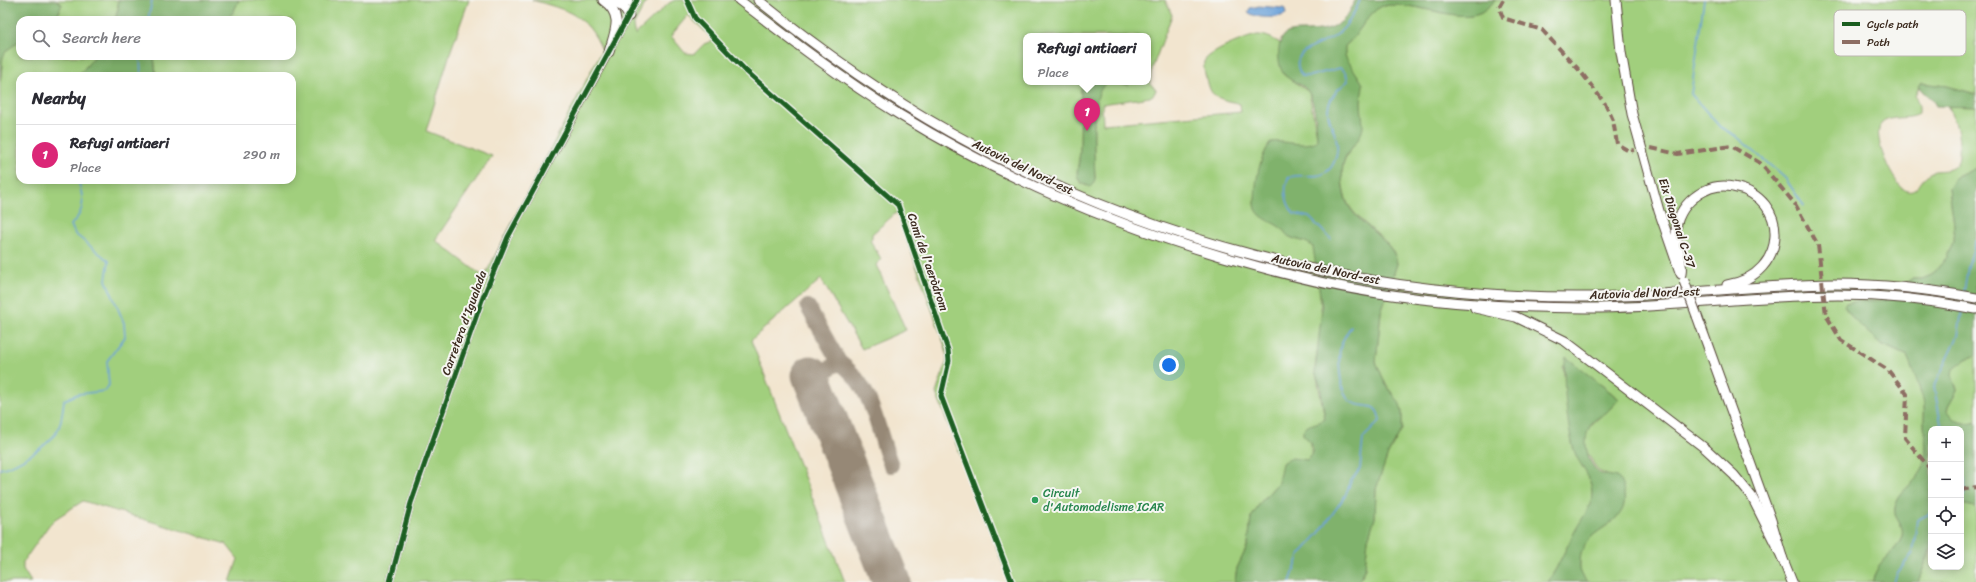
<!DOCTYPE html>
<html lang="en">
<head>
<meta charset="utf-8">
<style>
  :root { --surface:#fff; --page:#f7f7f7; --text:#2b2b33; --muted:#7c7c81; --line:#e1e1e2; --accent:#db2777 }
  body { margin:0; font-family:Sriracha,sans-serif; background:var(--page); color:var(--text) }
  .controls { position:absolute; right:12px; bottom:12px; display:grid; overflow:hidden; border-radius:8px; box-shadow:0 2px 10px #0003 }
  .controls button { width:36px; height:36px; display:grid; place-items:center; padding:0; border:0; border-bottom:1px solid var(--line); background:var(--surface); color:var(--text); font:20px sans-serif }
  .you { position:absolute; left:1169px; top:365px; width:14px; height:14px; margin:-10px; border:3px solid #fff; border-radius:50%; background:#1a73e8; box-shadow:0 0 0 6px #1a73e833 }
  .badge { display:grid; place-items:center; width:26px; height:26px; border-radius:50%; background:var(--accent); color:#fff; font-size:13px; font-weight:700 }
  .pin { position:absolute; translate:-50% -33px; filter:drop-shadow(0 1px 2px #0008) }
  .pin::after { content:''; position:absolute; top:21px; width:14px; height:12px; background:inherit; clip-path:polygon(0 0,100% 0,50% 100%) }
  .popup { position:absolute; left:1023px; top:33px; width:128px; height:52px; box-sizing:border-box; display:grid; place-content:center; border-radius:8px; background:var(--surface); filter:drop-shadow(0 1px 3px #0005); font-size:13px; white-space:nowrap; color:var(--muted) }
  .popup b { font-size:15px; color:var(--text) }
  .popup::after { content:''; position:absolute; left:50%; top:100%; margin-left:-8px; border:8px solid transparent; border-top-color:var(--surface) }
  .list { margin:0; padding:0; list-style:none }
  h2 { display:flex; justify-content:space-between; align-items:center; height:52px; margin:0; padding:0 16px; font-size:17px }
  h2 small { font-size:13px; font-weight:400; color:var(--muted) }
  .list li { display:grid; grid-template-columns:26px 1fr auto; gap:12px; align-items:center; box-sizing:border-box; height:60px; padding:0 16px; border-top:1px solid var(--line) }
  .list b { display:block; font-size:15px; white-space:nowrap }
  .list p { margin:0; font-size:13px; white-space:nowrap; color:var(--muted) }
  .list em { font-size:13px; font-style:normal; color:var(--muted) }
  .icon { flex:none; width:22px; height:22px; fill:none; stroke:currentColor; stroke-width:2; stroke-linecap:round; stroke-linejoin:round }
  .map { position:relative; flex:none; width:1976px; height:582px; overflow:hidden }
  .search { position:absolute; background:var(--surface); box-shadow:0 2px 10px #0003; left:16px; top:16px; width:280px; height:44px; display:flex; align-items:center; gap:10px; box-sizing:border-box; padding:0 14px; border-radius:12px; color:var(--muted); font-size:15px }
  .panel { position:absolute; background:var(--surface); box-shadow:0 2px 10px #0003; left:16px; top:72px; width:280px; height:112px; border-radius:12px }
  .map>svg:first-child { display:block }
  .green { fill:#a1cf7d; stroke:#6e7c4e; fill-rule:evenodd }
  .forest { fill:#80b26c; stroke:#5e6e45 }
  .water { fill:#6ca2d9; stroke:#54667c }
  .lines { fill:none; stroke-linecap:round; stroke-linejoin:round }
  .stream { stroke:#6ca2d9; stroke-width:1.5 }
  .taxiway { stroke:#968876; stroke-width:16 }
  .runway { stroke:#968876; stroke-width:39 }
  .minor-casing { stroke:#564639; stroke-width:7 }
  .tertiary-casing { stroke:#564639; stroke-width:8 }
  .trunk-casing { stroke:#564639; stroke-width:11 }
  .motorway-casing { stroke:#564639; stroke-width:11 }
  .minor { stroke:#fff; stroke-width:5 }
  .tertiary { stroke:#fff; stroke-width:6 }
  .trunk { stroke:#fff; stroke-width:9 }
  .motorway { stroke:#fff; stroke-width:9 }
  .trunk-bridge-casing { stroke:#564639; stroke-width:11; stroke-linecap:butt }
  .trunk-bridge { stroke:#fff; stroke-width:9 }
  .quiet { stroke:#8d6e63; stroke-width:4; stroke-dasharray:8 4; stroke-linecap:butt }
  .cycleway-casing { stroke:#f6f6f2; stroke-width:8 }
  .cycleway { stroke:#1b5e20; stroke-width:5 }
  .leisure-dot { fill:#2e9e5b; stroke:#f6f6f2; stroke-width:1.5 }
  .labels { text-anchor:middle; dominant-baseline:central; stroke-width:4; stroke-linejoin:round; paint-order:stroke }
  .street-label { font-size:12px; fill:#3b2a1e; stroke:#f6f6f2 }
  .leisure-label { font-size:12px; fill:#27864d; stroke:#f6f6f2; text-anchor:start }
  .key { fill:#f6f6f2; stroke:#beb9b2; stroke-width:1 }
  .key-label { font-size:11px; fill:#3b2a1e }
</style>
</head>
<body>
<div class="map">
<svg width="1976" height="582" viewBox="0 0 1976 582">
  <rect width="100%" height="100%" fill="#f6f6f2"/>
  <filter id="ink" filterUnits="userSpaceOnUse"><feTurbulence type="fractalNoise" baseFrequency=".025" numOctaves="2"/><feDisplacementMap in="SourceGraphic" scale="8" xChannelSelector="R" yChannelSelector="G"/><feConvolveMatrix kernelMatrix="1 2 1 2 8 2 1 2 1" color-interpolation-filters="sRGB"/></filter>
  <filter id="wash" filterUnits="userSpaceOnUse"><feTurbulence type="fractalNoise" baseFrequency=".012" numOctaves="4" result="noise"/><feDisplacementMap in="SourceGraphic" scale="16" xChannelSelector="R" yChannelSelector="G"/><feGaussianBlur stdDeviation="0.9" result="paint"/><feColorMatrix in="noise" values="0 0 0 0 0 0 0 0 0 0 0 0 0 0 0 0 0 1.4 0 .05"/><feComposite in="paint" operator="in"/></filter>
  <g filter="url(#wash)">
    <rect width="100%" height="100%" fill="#f2e5cf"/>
    <g class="green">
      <path d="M56,0H118V9L115,20H29L35,17H51L62,4Z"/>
      <path d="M239,0H469L451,50L426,131L492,156L435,240L484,277L602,50C587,14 567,10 532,0H647L633,27L635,35L669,3L675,0H1165L1172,15L1152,69L1150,83L1156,90L1154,94L1150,97L1102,104L1103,124L1241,112L1240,104C1232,101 1223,101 1216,96C1210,93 1209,86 1207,80C1205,75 1203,68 1204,62C1206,53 1248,36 1258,35C1267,35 1273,39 1280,43L1284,75L1309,92L1317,136V142C1303,148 1286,141 1271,142C1258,160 1258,179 1255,200C1255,216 1271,220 1281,228C1285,231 1286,235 1290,237C1304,244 1311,237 1316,256L1322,318L1315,367L1325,419C1319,423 1313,434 1311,442C1310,449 1314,453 1307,460H1302L1280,474L1278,483L1260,503L1251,518L1248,545L1237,568L1235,582H1010L936,393L947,361L946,349L897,212L872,234V238L870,240L881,259L876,265L906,330L862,349L821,279L751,340L845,582H230L238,559L226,544L83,501L55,519L49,525L23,562V569L31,582H0V81C3,72 0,60 5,52C9,45 17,44 20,36V56H95L78,76H20V180H292V76H156L154,56H292V20H224L233,13ZM688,15L714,40L704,44L694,54L685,53L671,36ZM1026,36H1148V82H1128V84C1120,85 1108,79 1101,87C1091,100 1094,161 1095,179L1086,186L1079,181L1077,172L1080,152L1081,90L1083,82H1026Z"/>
      <path d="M1496,0H1976V94L1947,86L1921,83L1915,95L1919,106V114C1908,121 1890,114 1881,124C1871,135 1893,186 1907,191C1917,194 1921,180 1927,175C1935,167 1946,174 1955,166C1963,159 1958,128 1954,119C1952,114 1949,110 1947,105L1976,107V168L1955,178L1949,189L1954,224L1953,242L1947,257L1932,275L1922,279H1911L1886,300L1846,303V310L1881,344L1907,356C1912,370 1919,385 1923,399C1925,407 1924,416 1924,423C1925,440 1929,456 1921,472C1914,485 1897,491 1895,508C1893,521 1907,524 1901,539C1894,555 1874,564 1873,582H1587C1582,576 1579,571 1580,563C1580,536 1600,533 1615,519C1628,507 1626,489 1616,477C1603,475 1596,471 1591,458C1589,455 1587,453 1586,450C1579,432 1595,421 1606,412C1611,409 1615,403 1619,399L1603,386L1563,366L1572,443C1577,460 1590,473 1592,491C1594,505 1582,519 1576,530C1566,548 1559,565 1548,582H1357L1362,576L1365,567L1368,539L1375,518L1376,489L1388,454L1402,429V412L1386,385L1376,362L1381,312L1397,264C1396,240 1354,223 1346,199C1342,188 1340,167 1346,157C1352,146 1362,138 1362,125C1363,116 1360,107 1361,98C1361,93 1364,87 1362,83C1356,70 1342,61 1345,46C1359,35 1366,14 1382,6C1414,0 1455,23 1479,13C1485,11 1491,4 1496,0Z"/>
      <path d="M1976,355V421C1963,426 1955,422 1947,412L1948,406L1957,390C1957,386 1954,383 1952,378C1948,364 1967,359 1976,355Z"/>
      <path d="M1961,504L1976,507V582H1918L1931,548V567H1961Z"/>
    </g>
    <g class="forest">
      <path d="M0,0H56L62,4L58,14C50,18 44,16 36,17C30,18 26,20 20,20V36L18,42L6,51L3,57L0,81Z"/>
      <path d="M118,0H239L233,13L224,20H115L118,9Z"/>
      <path d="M1355,0H1496C1491,4 1485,11 1479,13C1455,23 1414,0 1382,6C1366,14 1359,35 1345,46V56L1363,84C1363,90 1361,96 1361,102C1361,110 1363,119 1363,127C1361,139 1352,146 1346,156C1340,166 1342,187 1345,198C1353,224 1396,240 1397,264L1381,312L1376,362L1386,385L1400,404L1402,412V429L1388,454L1376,489L1375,518L1368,539L1365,567L1362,576L1357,582H1235L1237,568L1248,545L1251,518L1260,503L1278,483L1282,463L1292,458L1307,460C1313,455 1313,449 1311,442L1303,435V430C1309,423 1318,424 1325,419L1320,385L1315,372L1322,308L1313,247C1306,240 1298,241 1290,237C1286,236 1285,231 1282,229C1272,220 1257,219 1255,205C1255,183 1258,160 1271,142C1286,140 1303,148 1317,141C1317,130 1315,103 1309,93C1304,83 1289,82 1283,73C1277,63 1276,40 1287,33C1291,31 1298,31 1302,31C1330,31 1345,27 1355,0Z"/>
      <path d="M95,56H154L156,76H78Z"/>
      <path d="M1083,82H1128V85C1122,84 1113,81 1107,83C1088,92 1095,161 1095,179L1093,184L1090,187L1082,183L1077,176L1080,152L1081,90Z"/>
      <path d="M1921,83L1947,86L1976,94V107L1936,106C1932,97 1923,94 1919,87Z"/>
      <path d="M1976,168V355L1966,359L1953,369L1952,376L1957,390L1948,406L1947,411C1955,422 1963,426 1976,421V507L1961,504V429H1931V548L1918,582H1873C1874,564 1894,555 1901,539C1907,524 1893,521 1895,508C1897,491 1914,485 1921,472C1929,456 1925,440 1924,423C1924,416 1925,407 1923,399C1919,385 1912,370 1907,356L1881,344L1855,321L1844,306L1846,303L1850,302L1886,300L1911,279H1922L1932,275L1947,257L1953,242L1954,224L1949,189L1955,178Z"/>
      <path d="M1566,357L1619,399C1615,403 1611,408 1607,412C1602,416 1596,418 1592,423C1581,437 1586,463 1600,473C1606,477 1615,474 1620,480C1624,486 1625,497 1624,504C1620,528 1583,528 1580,560C1579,569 1581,575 1587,582H1548C1559,565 1566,548 1575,531C1581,519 1593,506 1592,492C1592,477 1580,466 1575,453C1568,436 1561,373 1566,357Z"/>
    </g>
    <path class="water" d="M1259,6L1283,8L1285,9L1286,14C1278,19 1255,19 1248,12L1250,8Z"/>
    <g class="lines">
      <g class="stream">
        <path d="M1704,0L1691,94L1720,127L1736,136L1785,178L1804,206"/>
        <path d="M148,20L152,0"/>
        <path d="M140,56L141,76"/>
        <path d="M1331,239L1309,217L1294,214C1286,203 1283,191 1288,178C1301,172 1316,180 1326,172C1331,169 1333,165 1335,160C1344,136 1323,121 1329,104C1333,93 1339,88 1348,81L1346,73L1340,68L1310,76H1302C1285,50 1321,46 1335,36C1346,28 1355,12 1360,0"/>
        <path d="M1964,292L1968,266L1976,241"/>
        <path d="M1942,429L1934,387L1958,336L1962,310"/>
        <path d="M0,469C17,465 53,444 59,427C62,419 63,409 64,400L78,394L105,391L109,385L107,361L125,337L124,323L106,280L109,261L75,234L71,225C86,210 84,199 78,180"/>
        <path d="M1961,472L1965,481L1964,496L1961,497"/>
        <path d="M1290,582L1300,554L1319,533L1345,496L1351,481L1360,469L1363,438L1380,421C1377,398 1363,411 1350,401C1339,393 1337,354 1342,342C1345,336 1348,331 1351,326"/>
        <path d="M1894,582L1898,572L1913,553L1917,520L1931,513"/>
      </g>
      <g class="taxiway">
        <path d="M808,307L839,362L825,371L814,384"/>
        <path d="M839,362C874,386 876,429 891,465"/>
      </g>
      <path class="runway" d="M811,375L892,582"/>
    </g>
  </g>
  <g filter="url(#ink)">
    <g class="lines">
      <g class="minor-casing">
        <path id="minor" d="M687,0L695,18L746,71L898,205L948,350L949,361L941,396L1012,582"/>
      </g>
      <g class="tertiary-casing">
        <g id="tertiary">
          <path d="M615,41L637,0"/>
          <path d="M390,582L411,503L482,300L508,237L611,49"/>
        </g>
      </g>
      <g class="trunk-casing">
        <g id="trunk">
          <path d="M1616,0L1621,52L1632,114L1659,211L1680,272"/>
          <path d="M1697,316L1771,520L1782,557L1792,582"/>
        </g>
      </g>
      <g class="motorway-casing">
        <g id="motorway">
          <path d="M603,0C624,15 615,31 609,52"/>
          <path d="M611,0L624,8L629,16"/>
          <path d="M739,0C791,40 843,80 900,115C1011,183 1130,232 1256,266C1296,277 1337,287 1378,293C1448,304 1518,308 1588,308C1672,308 1755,295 1838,295C1885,295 1931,300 1976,309"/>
          <path d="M758,0C819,49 882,94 950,132C1141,240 1362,298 1582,297C1666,297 1750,285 1834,284C1882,284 1929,289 1976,298"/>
          <path d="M616,3H626L630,0"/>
          <path d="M1681,274C1684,257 1673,241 1677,223C1681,209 1691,198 1704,191C1712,186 1724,185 1733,187C1791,197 1789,275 1727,285"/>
          <path d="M1475,308L1516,317L1565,341L1706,449L1734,475L1752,497L1782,557"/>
        </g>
      </g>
      <use href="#minor" class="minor"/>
      <use href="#tertiary" class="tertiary"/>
      <use href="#trunk" class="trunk"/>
      <use href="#motorway" class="motorway"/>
      <g class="trunk-bridge-casing">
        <path id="trunk-bridge" d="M1684,281L1697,316"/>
      </g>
      <use href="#trunk-bridge" class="trunk-bridge"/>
      <g class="quiet">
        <path d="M1503,0L1499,7L1503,18L1542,30L1581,72L1606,105L1613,120L1617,144L1629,151L1634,150"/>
        <path d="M1651,148L1678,154L1731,146L1760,163L1795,204L1818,245L1826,315L1841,340L1888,370L1907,394L1905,438L1931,470V487"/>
        <path d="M1961,490L1976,487"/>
      </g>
      <g class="cycleway-casing">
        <g id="cycleway">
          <path d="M687,0L695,18L746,71L898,205L948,350L949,361L941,396L1012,582"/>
          <path d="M390,582L411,503L482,300L508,237L637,0"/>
        </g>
      </g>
      <use href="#cycleway" class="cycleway"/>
    </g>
  </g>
  <circle class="leisure-dot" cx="1035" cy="500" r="4"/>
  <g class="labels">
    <g class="street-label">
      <text transform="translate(1023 167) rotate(26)">Autovia del Nord-est</text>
      <text transform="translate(1677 223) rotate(72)">Eix Diagonal C-37</text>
      <text transform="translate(928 262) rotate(71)">Camí de l'aeròdrom</text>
      <text transform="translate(1326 269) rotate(12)">Autovia del Nord-est</text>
      <text transform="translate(1645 293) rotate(-2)">Autovia del Nord-est</text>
      <text transform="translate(464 323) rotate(-70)">Carretera d'Igualada</text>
    </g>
    <g class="leisure-label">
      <text x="1043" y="493">Circuit<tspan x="1043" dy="14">d'Automodelisme ICAR</tspan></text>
    </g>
  </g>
  <rect x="1834" y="10" width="132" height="46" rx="6" class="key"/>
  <rect x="1842" y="22" width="18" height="4" fill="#1b5e20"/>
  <rect x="1842" y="40" width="18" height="4" fill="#8d6e63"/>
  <g class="key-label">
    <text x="1867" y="28">Cycle path</text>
    <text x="1867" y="46">Path</text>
  </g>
</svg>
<div class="controls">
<button>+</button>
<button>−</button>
<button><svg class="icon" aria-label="locate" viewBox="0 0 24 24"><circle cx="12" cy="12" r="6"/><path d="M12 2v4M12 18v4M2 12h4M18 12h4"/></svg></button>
<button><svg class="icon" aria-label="layers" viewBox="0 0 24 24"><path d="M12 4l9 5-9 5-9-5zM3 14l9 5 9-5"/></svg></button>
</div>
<div class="you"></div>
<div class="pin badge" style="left:1087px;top:131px">1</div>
<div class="popup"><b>Refugi antiaeri</b>Place</div>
<div class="search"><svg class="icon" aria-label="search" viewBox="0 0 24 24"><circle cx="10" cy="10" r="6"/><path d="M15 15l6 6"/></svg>Search here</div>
<section class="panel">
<h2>Nearby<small></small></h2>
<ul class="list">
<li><span class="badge">1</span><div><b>Refugi antiaeri</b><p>Place</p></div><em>290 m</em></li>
</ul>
</section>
</div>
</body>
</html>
